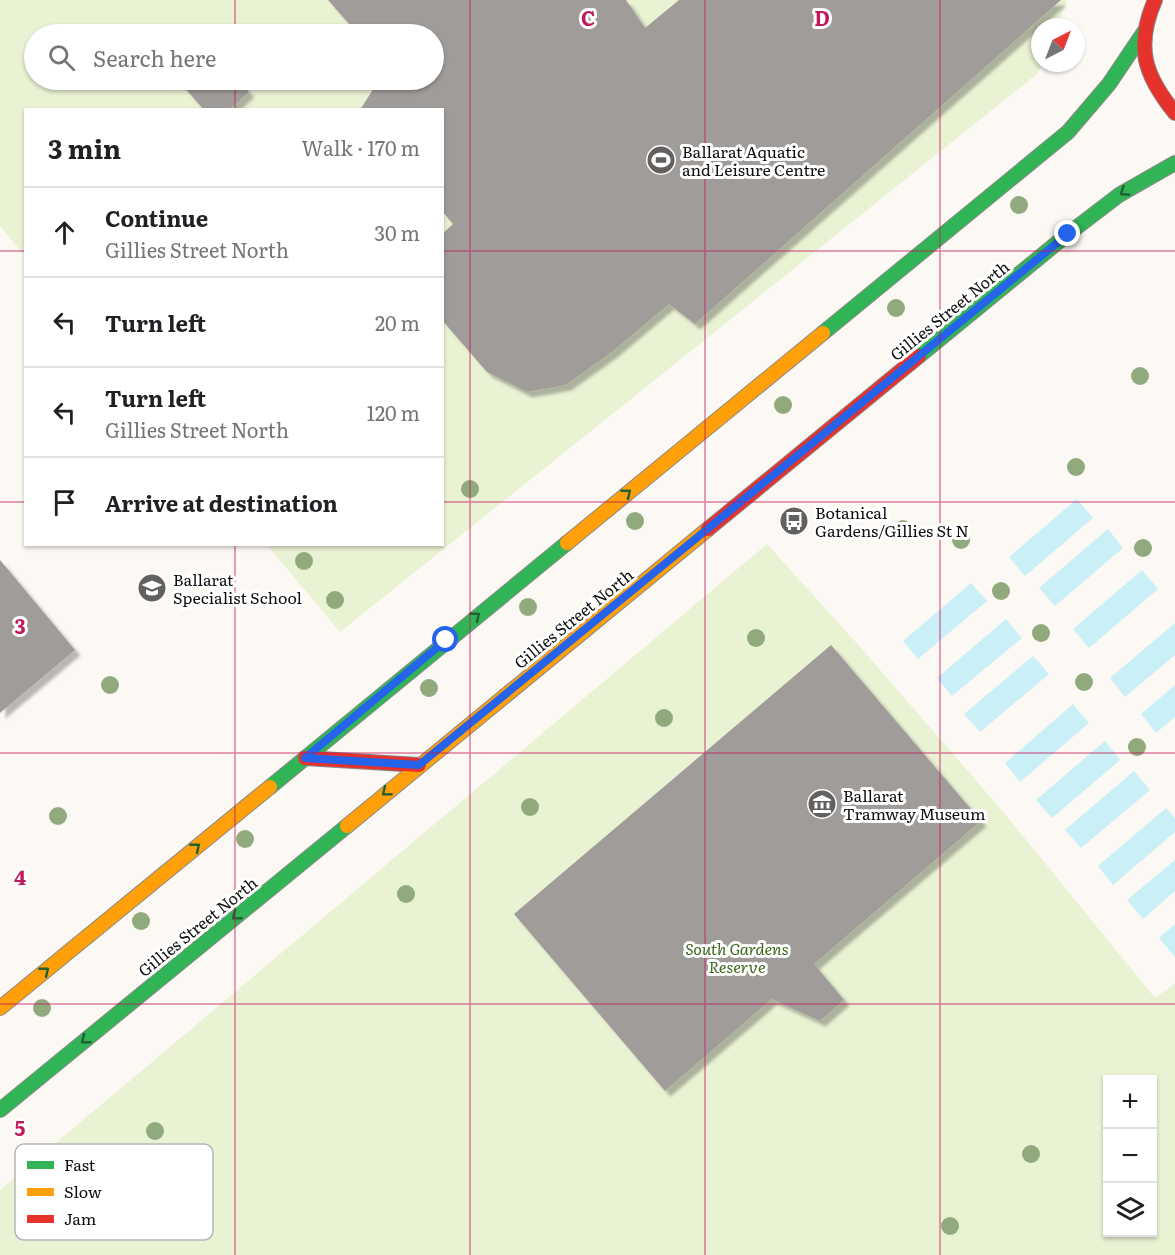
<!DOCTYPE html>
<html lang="en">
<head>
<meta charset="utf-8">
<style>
  :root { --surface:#fff; --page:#f6f6f6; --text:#202124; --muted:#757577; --line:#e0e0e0 }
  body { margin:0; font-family:Literata,serif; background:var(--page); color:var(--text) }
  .controls { position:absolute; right:18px; bottom:18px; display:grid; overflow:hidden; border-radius:0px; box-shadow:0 2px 4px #0004 }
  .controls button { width:54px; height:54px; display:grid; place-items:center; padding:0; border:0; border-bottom:2px solid var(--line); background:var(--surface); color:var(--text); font:30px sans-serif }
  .compass { position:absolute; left:1031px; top:18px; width:54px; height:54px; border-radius:50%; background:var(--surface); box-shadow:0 2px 4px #0004; rotate:42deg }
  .stop { position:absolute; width:18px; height:18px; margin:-14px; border:4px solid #2563eb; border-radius:50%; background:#fff }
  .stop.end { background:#2563eb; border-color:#fff; box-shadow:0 2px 6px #0008 }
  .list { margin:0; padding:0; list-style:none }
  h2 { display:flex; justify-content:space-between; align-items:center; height:78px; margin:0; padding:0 24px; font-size:26px }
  h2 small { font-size:20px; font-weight:400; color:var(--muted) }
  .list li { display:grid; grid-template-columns:39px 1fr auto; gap:18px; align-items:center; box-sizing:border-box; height:90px; padding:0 24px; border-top:2px solid var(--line) }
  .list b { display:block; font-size:22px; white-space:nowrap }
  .list p { margin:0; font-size:20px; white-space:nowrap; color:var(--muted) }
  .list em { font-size:20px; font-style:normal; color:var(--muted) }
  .icon { flex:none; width:33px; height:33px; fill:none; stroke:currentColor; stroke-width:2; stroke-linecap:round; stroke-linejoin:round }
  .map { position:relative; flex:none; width:1175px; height:1255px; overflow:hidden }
  .search { position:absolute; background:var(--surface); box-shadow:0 2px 4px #0004; left:24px; top:24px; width:420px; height:66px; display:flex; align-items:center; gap:15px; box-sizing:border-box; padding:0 21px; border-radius:33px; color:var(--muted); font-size:22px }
  .panel { position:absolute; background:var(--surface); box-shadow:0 2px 4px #0004; left:24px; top:108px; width:420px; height:438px; border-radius:0px }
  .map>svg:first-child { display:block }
  .green { fill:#eaf2d4; fill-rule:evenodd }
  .water { fill:#caeff7 }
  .building { fill:#a09c99; filter:url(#shadow) }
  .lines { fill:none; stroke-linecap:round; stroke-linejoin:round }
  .fast-casing { stroke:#8c8b89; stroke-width:16 }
  .slow-casing { stroke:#8c8b89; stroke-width:16 }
  .jam-casing { stroke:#8c8b89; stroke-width:16 }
  .fast { stroke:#30b455; stroke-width:14 }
  .slow { stroke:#ff9f0a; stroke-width:14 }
  .jam { stroke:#e5322d; stroke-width:14 }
  .tree { fill:#91aa7d }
  .oneway { stroke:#206232 }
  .route { stroke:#2563eb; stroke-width:8 }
  .grid { fill:none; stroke:#c2185b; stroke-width:1.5; stroke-opacity:0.55 }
  .labels { text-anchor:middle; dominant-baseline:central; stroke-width:6; stroke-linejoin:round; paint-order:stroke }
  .poi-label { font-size:16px; fill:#0f0f0f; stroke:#fff; text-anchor:start }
  .street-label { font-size:16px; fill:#0f0f0f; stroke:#fff }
  .park-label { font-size:16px; font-style:italic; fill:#3a6a1c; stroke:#fff }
  .key { fill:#fff; stroke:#b7b7b7; stroke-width:1.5 }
  .key-label { font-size:16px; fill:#0f0f0f }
  .grid-label { font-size:20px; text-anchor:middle; font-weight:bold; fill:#c2185b; stroke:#fff; stroke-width:6; stroke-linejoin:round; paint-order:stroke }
</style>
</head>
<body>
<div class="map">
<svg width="1175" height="1255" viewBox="0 0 1175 1255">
  <defs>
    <filter id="shadow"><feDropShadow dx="5.5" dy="5.5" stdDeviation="1.5" flood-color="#0004"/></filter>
  </defs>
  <rect width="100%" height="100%" fill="#fcf9f4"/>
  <g class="green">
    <path d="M0,0H1067L1057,27H1040V63H1042L1038,73L340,632L267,545L442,544V110H26L25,256L0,226ZM34,34H434V80H34Z"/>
    <path d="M767,544L862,649L1000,808L1155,998L1175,983V1255H0V1190ZM1108,1080H1152V1232H1108Z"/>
  </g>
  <g class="water">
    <path d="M1077,499L1093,518L1025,576L1009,557Z"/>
    <path d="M1108,529L1123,548L1055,606L1039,588Z"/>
    <path d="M1142,570L1158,589L1089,648L1073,629Z"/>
    <path d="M971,583L987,601L918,659L903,641Z"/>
    <path d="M1006,619L1022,638L952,696L937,678Z"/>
    <path d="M1175,623V655L1125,697L1110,678Z"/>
    <path d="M1033,656L1049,674L980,732L964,714Z"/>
    <path d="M1175,685V717L1156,733L1141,714Z"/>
    <path d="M1073,704L1089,723L1020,782L1005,763Z"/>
    <path d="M1105,741L1120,760L1052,818L1036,800Z"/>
    <path d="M1134,771L1150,790L1081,848L1065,830Z"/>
    <path d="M1166,808L1175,818V832L1113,885L1098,866Z"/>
    <path d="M1175,860V891L1143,919L1127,900Z"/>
    <path d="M1175,924V957L1159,938Z"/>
  </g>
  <g class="building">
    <path d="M328,0H626L645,28L679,0H1061L695,324L669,304L612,352L566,385L527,392L487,372L442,320V234L453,224L442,211V110H360L379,80H434V34H358Z"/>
    <path d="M194,28L200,34H187Z"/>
    <path d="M178,80H238L249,92L229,110H204Z"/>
    <path d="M0,560L75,650L0,713Z"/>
    <path d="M831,645L981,821L814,964L844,1000L820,1021L772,999L665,1091L514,914Z"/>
  </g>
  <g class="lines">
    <g class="fast-casing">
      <g id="fast">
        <path d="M823,333L1068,132L1109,84L1144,32"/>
        <path d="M919,356L1068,234L1119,195L1175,163"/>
        <path d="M270,787L567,543"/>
        <path d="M0,1110L347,826"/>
      </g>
    </g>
    <g class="slow-casing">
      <g id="slow">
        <path d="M567,543L823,333"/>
        <path d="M347,826L708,529"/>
        <path d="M0,1008L270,787"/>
      </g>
    </g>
    <g class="jam-casing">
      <g id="jam">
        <path d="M1155,0C1135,46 1144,75 1175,113"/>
        <path d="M708,529L919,356"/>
        <path d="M305,758L419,765"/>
      </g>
    </g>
    <use href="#fast" class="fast"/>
    <use href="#slow" class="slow"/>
    <use href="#jam" class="jam"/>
  </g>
  <g class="tree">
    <circle cx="1019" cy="205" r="9"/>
    <circle cx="896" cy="308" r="9"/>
    <circle cx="1140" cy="376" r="9"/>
    <circle cx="783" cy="405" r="9"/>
    <circle cx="1076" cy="467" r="9"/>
    <circle cx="470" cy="489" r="9"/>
    <circle cx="635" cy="521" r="9"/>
    <circle cx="903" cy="529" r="9"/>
    <circle cx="961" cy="540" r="9"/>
    <circle cx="1143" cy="548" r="9"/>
    <circle cx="304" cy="561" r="9"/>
    <circle cx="1001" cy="591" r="9"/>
    <circle cx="335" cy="600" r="9"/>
    <circle cx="528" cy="607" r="9"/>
    <circle cx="1041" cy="633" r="9"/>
    <circle cx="756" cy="638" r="9"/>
    <circle cx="1084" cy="682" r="9"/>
    <circle cx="110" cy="685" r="9"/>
    <circle cx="429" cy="688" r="9"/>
    <circle cx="664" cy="718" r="9"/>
    <circle cx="1137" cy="747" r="9"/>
    <circle cx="530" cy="807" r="9"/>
    <circle cx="58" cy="816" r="9"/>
    <circle cx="245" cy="839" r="9"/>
    <circle cx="406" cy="894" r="9"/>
    <circle cx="141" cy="921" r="9"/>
    <circle cx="42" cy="1008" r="9"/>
    <circle cx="155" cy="1131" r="9"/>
    <circle cx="1031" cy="1154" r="9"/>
    <circle cx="950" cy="1226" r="9"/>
  </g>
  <defs><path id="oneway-chevron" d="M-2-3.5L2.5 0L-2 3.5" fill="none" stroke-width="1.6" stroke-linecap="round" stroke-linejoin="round" transform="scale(1.5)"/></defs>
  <g class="oneway">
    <use href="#oneway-chevron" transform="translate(1124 192) rotate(147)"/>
    <use href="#oneway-chevron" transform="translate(627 493) rotate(-39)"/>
    <use href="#oneway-chevron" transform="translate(476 616) rotate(-39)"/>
    <use href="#oneway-chevron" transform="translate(386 792) rotate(141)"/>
    <use href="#oneway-chevron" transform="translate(196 847) rotate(-39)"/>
    <use href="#oneway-chevron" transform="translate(236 916) rotate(141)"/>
    <use href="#oneway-chevron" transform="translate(45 971) rotate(-39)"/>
    <use href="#oneway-chevron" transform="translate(85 1040) rotate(141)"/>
  </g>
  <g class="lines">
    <path class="route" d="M446,640L305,758L419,765L1068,234"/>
  </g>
  <path class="grid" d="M235,0V34M470,0V1255M705,0V1255M940,0V1255M235,80V110M0,251H26M442,251H1175M0,502H26M442,502H1175M235,544V1255M0,753H1175M0,1004H1175"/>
  <defs>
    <g id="stadium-disc" transform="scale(1.5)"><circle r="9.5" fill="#62615f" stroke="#fff"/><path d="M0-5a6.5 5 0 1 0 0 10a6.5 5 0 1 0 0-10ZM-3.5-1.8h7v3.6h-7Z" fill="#fff"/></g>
    <g id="bus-disc" transform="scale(1.5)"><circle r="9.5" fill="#62615f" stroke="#fff"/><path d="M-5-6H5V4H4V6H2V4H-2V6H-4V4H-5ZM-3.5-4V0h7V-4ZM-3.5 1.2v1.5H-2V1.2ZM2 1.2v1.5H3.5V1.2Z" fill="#fff"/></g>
    <g id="school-disc" transform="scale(1.5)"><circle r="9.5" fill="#62615f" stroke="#fff"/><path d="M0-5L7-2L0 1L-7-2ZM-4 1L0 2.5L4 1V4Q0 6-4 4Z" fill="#fff"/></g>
    <g id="museum-disc" transform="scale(1.5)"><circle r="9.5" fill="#62615f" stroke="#fff"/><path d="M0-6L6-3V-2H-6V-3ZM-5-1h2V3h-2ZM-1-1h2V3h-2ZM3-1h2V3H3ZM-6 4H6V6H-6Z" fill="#fff"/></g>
  </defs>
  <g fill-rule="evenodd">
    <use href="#stadium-disc" x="661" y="160"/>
    <use href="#bus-disc" x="794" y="521"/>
    <use href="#school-disc" x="152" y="588"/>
    <use href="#museum-disc" x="822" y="804"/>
  </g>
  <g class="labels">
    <g class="poi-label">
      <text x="682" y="151">Ballarat Aquatic<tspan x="682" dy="18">and Leisure Centre</tspan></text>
      <text x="815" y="512">Botanical<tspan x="815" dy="18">Gardens/Gillies St N</tspan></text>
      <text x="173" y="579">Ballarat<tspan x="173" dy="18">Specialist School</tspan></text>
      <text x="843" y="795">Ballarat<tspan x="843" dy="18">Tramway Museum</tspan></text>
    </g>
    <g class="street-label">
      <text transform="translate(949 310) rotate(-39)">Gillies Street North</text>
      <text transform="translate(573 618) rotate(-39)">Gillies Street North</text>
      <text transform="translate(197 926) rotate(-39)">Gillies Street North</text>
    </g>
    <g class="park-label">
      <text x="737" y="948">South Gardens<tspan x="737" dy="18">Reserve</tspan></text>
    </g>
  </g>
  <rect x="15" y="1144" width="198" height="96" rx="9" class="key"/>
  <rect x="27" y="1161" width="27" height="8" fill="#30b455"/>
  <rect x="27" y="1188" width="27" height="8" fill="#ff9f0a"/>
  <rect x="27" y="1215" width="27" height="8" fill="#e5322d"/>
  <g class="key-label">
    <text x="64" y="1171">Fast</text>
    <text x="64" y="1198">Slow</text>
    <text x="64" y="1225">Jam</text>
  </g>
  <g class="grid-label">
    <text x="588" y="26">C</text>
    <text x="822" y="26">D</text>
    <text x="20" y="634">3</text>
    <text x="20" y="885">4</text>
    <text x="20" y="1136">5</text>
  </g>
</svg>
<div class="controls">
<button>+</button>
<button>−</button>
<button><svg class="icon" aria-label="layers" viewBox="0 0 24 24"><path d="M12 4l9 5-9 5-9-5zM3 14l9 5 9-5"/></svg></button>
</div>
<svg class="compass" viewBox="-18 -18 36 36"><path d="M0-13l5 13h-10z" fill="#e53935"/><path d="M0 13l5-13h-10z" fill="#757577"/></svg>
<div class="stop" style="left:446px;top:640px"></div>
<div class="stop end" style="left:1068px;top:234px"></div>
<div class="search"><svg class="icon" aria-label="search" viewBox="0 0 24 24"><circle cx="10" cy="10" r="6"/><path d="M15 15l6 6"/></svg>Search here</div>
<section class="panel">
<h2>3 min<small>Walk · 170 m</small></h2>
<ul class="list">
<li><svg class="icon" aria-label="ahead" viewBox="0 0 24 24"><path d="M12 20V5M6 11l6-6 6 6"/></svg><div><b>Continue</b><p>Gillies Street North</p></div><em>30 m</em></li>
<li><svg class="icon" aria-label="left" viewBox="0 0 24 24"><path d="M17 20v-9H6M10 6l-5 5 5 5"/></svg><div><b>Turn left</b></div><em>20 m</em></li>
<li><svg class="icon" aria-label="left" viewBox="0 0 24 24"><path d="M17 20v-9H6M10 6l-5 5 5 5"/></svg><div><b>Turn left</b><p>Gillies Street North</p></div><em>120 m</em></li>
<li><svg class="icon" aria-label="arrive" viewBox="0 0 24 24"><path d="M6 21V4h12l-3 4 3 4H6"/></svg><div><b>Arrive at destination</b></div></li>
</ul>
</section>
</div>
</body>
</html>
